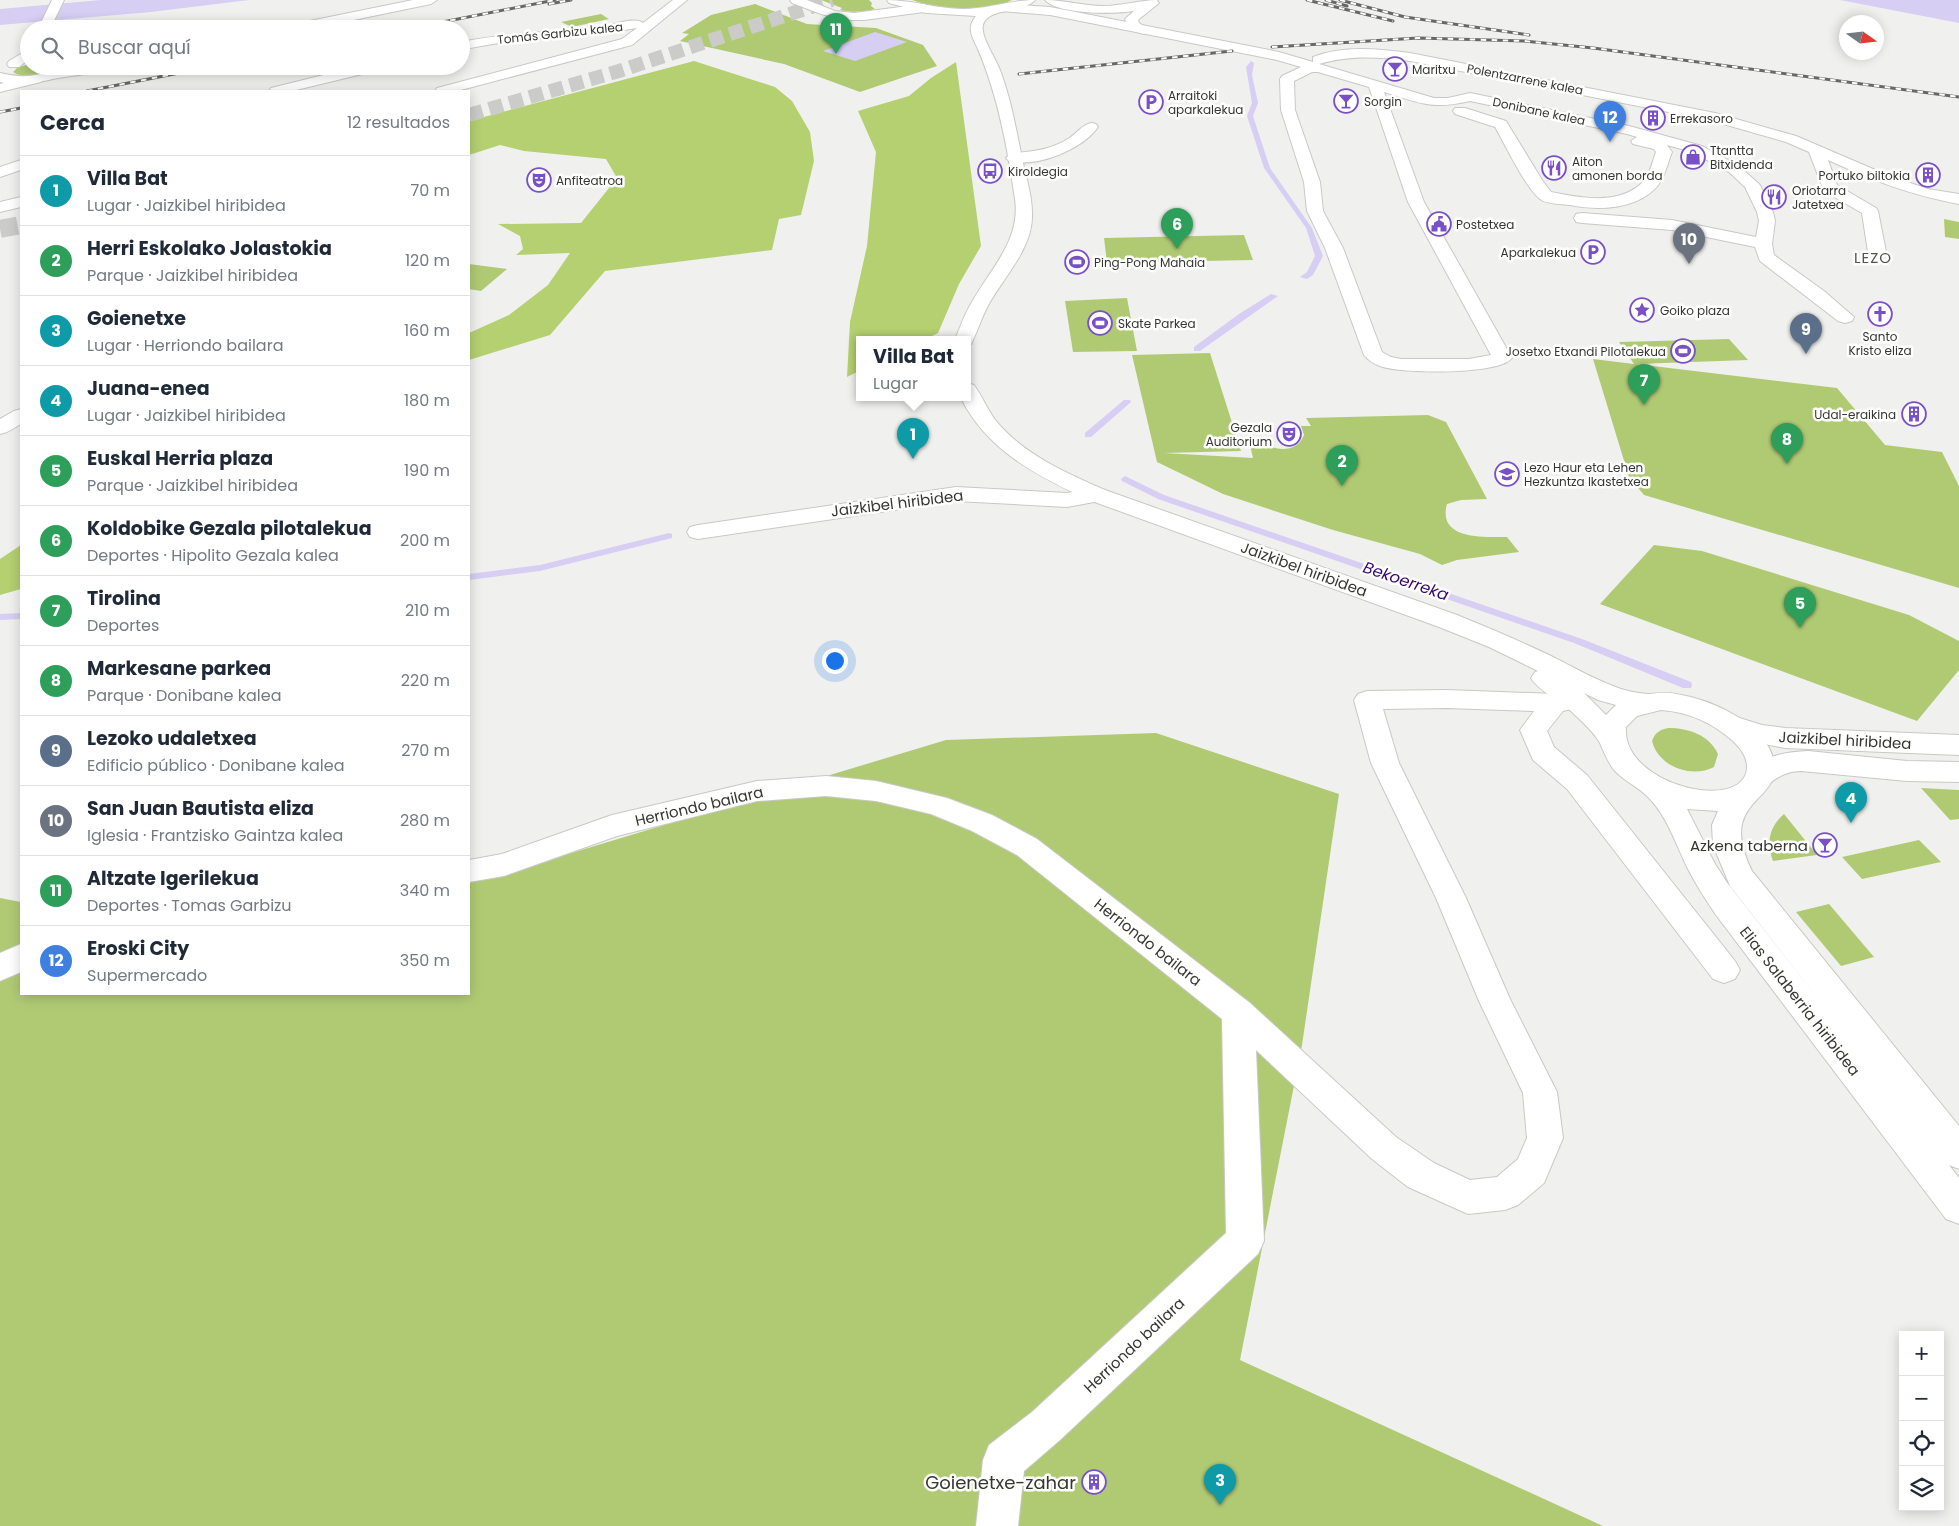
<!DOCTYPE html>
<html lang="es">
<head>
<meta charset="utf-8">
<style>
  :root { --surface:#fff; --page:#f2f2f3; --text:#1f2937; --muted:#747a83; --line:#e0e1e3; --accent:#7950c8 }
  body { margin:0; font-family:Poppins,sans-serif; background:var(--page); color:var(--text) }
  .controls { position:absolute; right:15px; bottom:15px; display:grid; overflow:hidden; border-radius:0px; box-shadow:0 2px 12px #0003 }
  .controls button { width:45px; height:45px; display:grid; place-items:center; padding:0; border:0; border-bottom:1px solid var(--line); background:var(--surface); color:var(--text); font:25px sans-serif }
  .compass { position:absolute; left:1839px; top:15px; width:45px; height:45px; border-radius:50%; background:var(--surface); box-shadow:0 2px 12px #0003; rotate:104deg }
  .you { position:absolute; left:834px; top:660px; width:18px; height:18px; margin:-12px; border:4px solid #fff; border-radius:50%; background:#1a73e8; box-shadow:0 0 0 8px #1a73e833 }
  .badge { display:grid; place-items:center; width:32px; height:32px; border-radius:50%; background:var(--accent); color:#fff; font-size:16px; font-weight:700 }
  .pin { position:absolute; translate:-50% -41px; filter:drop-shadow(0 1px 2px #0008) }
  .pin::after { content:''; position:absolute; top:26px; width:18px; height:15px; background:inherit; clip-path:polygon(0 0,100% 0,50% 100%) }
  .popup { position:absolute; left:856px; top:336px; width:115px; height:65px; box-sizing:border-box; display:grid; place-content:center; border-radius:0px; background:var(--surface); filter:drop-shadow(0 1px 4px #0005); font-size:16px; white-space:nowrap; color:var(--muted) }
  .popup b { font-size:19px; color:var(--text) }
  .popup::after { content:''; position:absolute; left:50%; top:100%; margin-left:-10px; border:10px solid transparent; border-top-color:var(--surface) }
  .list { margin:0; padding:0; list-style:none }
  h2 { display:flex; justify-content:space-between; align-items:center; height:65px; margin:0; padding:0 20px; font-size:21px }
  h2 small { font-size:16px; font-weight:400; color:var(--muted) }
  .list li { display:grid; grid-template-columns:32px 1fr auto; gap:15px; align-items:center; box-sizing:border-box; height:70px; padding:0 20px; border-top:1px solid var(--line) }
  .list b { display:block; font-size:19px; white-space:nowrap }
  .list p { margin:0; font-size:16px; white-space:nowrap; color:var(--muted) }
  .list em { font-size:16px; font-style:normal; color:var(--muted) }
  .icon { flex:none; width:28px; height:28px; fill:none; stroke:currentColor; stroke-width:2; stroke-linecap:round; stroke-linejoin:round }
  .map { position:relative; flex:none; width:1959px; height:1526px; overflow:hidden }
  .search { position:absolute; background:var(--surface); box-shadow:0 2px 12px #0003; left:20px; top:20px; width:450px; height:55px; display:flex; align-items:center; gap:12px; box-sizing:border-box; padding:0 18px; border-radius:28px; color:var(--muted); font-size:19px }
  .panel { position:absolute; background:var(--surface); box-shadow:0 2px 12px #0003; left:20px; top:90px; width:450px; height:905px; border-radius:0px }
  .map>svg:first-child { display:block }
  .green { fill:#b0ca74 }
  .forest { fill:#b4d070 }
  .water { fill:#d6cef3 }
  .lines { fill:none; stroke-linecap:round; stroke-linejoin:round }
  .stream { fill:#d6cef3; fill-rule:evenodd }
  .primary-tunnel-far1 { stroke:#cbccc9; stroke-width:14; stroke-dasharray:14 7; stroke-linecap:butt }
  .primary-tunnel { stroke:#cbccc9; stroke-width:18; stroke-dasharray:18 9; stroke-linecap:butt }
  .minor-casing { stroke:#c8c9c6; stroke-width:2 }
  .tertiary-casing { stroke:#c8c9c6; stroke-width:2 }
  .secondary-casing { stroke:#c8c9c6; stroke-width:2 }
  .primary-casing { stroke:#c8c9c6; stroke-width:2 }
  .minor { fill:#fff; fill-rule:evenodd }
  .tertiary { fill:#fff; fill-rule:evenodd }
  .secondary { fill:#fff; fill-rule:evenodd }
  .primary { fill:#fff; fill-rule:evenodd }
  .rail-casing { stroke:#676866; stroke-width:3 }
  .rail { stroke:#fefffc; stroke-width:2; stroke-dasharray:5.5; stroke-linecap:butt }
  .labels { text-anchor:middle; dominant-baseline:central; stroke-width:5; stroke-linejoin:round; paint-order:stroke }
  .far-street-label { font-size:12px; fill:#363735; stroke:#fefffc }
  .far-poi-label { font-size:12px; fill:#363735; stroke:#fefffc; text-anchor:start }
  .far-quarter-label { font-size:15px; letter-spacing:1px; fill:#545552; stroke:#fefffc }
  .street-label { font-size:15px; fill:#363735; stroke:#fefffc }
  .poi-label { font-size:15px; fill:#363735; stroke:#fefffc; text-anchor:end }
  .water-label { font-size:16px; font-style:italic; fill:#370570; stroke:#fefffc }
  .near-poi-label { font-size:18px; fill:#363735; stroke:#fefffc; text-anchor:end }
</style>
</head>
<body>
<div class="map">
<svg width="1959" height="1526" viewBox="0 0 1959 1526">
  <rect width="100%" height="100%" fill="#f0f1ee"/>
  <g class="green">
    <path d="M821,0H869L872,3L871,6L875,9C864,12 852,13 840,10L842,8Z"/>
    <path d="M912,0H1012C988,12 937,10 912,0Z"/>
    <path d="M755,4L807,24L876,28L923,45L937,66L860,92L784,64L680,41L689,34L682,33L711,15Z"/>
    <path d="M601,14L609,19L572,27L561,22Z"/>
    <path d="M29,64V66H53C46,76 23,79 13,72L17,68Z"/>
    <path d="M1944,219L1959,222V239L1945,237Z"/>
    <path d="M1244,235L1253,260L1107,263L1104,238Z"/>
    <path d="M469,264L507,269L481,291L469,289Z"/>
    <path d="M1127,298L1137,351L1073,352L1065,301Z"/>
    <path d="M1729,339L1748,360L1636,364L1837,388L1885,445L1942,452L1959,486V588L1644,495L1629,477L1593,359L1634,364L1619,342Z"/>
    <path d="M1210,353L1241,451L1164,453L1253,458L1248,436C1263,447 1295,459 1304,435L1301,426H1311L1306,418L1428,415L1446,422L1487,499L1461,500L1447,504C1437,540 1484,537 1507,537L1519,552L1457,560L1442,565L1420,554L1333,530L1223,494L1157,462L1132,355Z"/>
    <path d="M1654,545L1702,551L1909,615L1959,641V670L1917,721L1600,604Z"/>
    <path d="M1668,728C1689,728 1709,735 1718,754L1714,767C1691,779 1658,766 1652,741C1655,732 1660,730 1668,728Z"/>
    <path d="M1156,733L1339,794L1302,1045L1240,1360L1603,1526H0V898L21,902V994H469V869L558,857L946,740Z"/>
    <path d="M1921,788L1959,790V819L1950,820Z"/>
    <path d="M1784,814L1817,855L1773,861C1766,843 1769,827 1784,814Z"/>
    <path d="M1919,840L1941,862L1862,879L1842,857Z"/>
    <path d="M1829,904L1874,957L1841,966L1796,912Z"/>
  </g>
  <g class="forest">
    <path d="M694,61L775,87L792,101L810,132L814,161L801,215L779,219L772,250L605,271L550,335L469,360V333L509,315L548,285L570,253L516,255L523,249L520,236L498,224L581,223L617,178L606,159L524,151L500,145L469,155V121Z"/>
    <path d="M956,62L981,246L959,284L938,333L924,340H859V371L847,377L850,322L867,246L876,152L858,111L909,96L931,78Z"/>
    <path d="M21,545V589L0,595V559Z"/>
  </g>
  <g class="water">
    <path d="M101,0H249L151,12L0,25V9Z"/>
    <path d="M1840,0H1959V23Z"/>
    <path d="M875,32L907,42L855,61L823,51Z"/>
  </g>
  <g class="lines">
    <g class="stream">
      <path d="M1251,61L1254,63L1252,75L1258,103L1253,116L1270,168L1312,228L1323,256L1313,275L1307,279L1300,277L1307,272L1315,256L1306,228L1264,168L1247,116L1252,103L1246,67Z"/>
      <path d="M1271,294L1278,296L1200,351H1194V347L1239,314Z"/>
      <path d="M1124,400H1130L1131,402L1091,437H1085V433Z"/>
      <path d="M1125,476L1164,495L1582,639L1691,682L1692,685L1691,688H1683L1574,643L1158,499L1122,481L1121,479Z"/>
      <path d="M669,533L672,534V538L540,571L469,580V574L540,565Z"/>
      <path d="M21,613V619L0,620V614Z"/>
    </g>
    <path class="primary-tunnel-far1" d="M469,115L619,71L832,0"/>
    <path class="primary-tunnel" d="M0,229L21,225"/>
    <g class="minor-casing">
      <g id="minor">
        <path d="M673,0H687L632,45L457,91H435L437,88L622,39L637,28C579,38 519,37 461,50V42C510,32 560,32 610,25C619,23 636,17 643,23Z"/>
        <path d="M790,0H807L835,11L854,13L924,4L930,8L924,12L864,20H844L821,14L792,3Z"/>
        <path d="M1005,4L1050,7L1279,52L1313,62V57C1344,45 1378,49 1410,53L1715,113L1796,136L1887,175L1928,189L1959,194V204C1910,195 1872,180 1828,160L1837,185L1876,208L1878,211L1886,252L1883,256L1877,257L1871,256L1868,252L1862,213L1824,191L1809,152L1786,142L1709,120L1410,61C1378,57 1351,55 1319,64L1434,98H1448L1470,93L1629,126L1702,146L1739,166L1760,185L1773,212L1775,221L1772,244L1774,255L1824,291L1854,317L1852,321L1845,323L1838,321L1760,261L1755,247L1672,230L1582,223L1576,222L1574,218L1576,214L1582,213L1672,220L1756,237L1759,221L1757,212L1745,187L1729,172L1692,152L1667,145L1672,152C1668,162 1665,176 1659,184C1639,210 1598,211 1570,205C1561,204 1546,204 1540,199C1525,187 1505,144 1495,127L1455,114L1453,111L1455,108H1465L1506,121L1542,180L1551,192C1582,198 1620,206 1644,181C1650,174 1653,160 1656,152L1654,149L1633,144L1631,141L1637,137L1627,134L1470,101C1432,110 1420,103 1384,92L1424,202L1512,358C1500,375 1400,374 1380,366C1374,364 1368,360 1364,355L1325,248L1307,211L1304,182L1281,110L1280,79L1282,76L1301,67L1277,60L1050,15L1001,11L999,8ZM1312,72H1318L1369,87L1408,202L1491,355L1469,359H1401L1391,357L1382,352L1343,248L1323,211L1320,182L1295,110L1294,81Z"/>
        <path d="M360,66H385L383,69L292,91H269L271,88Z"/>
        <path d="M36,75L43,79L41,82L0,92V84Z"/>
        <path d="M1091,123L1096,124L1098,127C1082,150 1036,168 1009,161L1006,158L1009,155L1014,153C1033,152 1052,149 1068,139C1076,134 1082,125 1091,123Z"/>
        <path d="M21,160V170L0,177V167Z"/>
        <path d="M21,197V207L0,212V202Z"/>
        <path d="M21,409V424L7,432L0,434V419L14,411Z"/>
        <path d="M956,487L1067,493L1097,488L1105,490L1108,495L1105,500L1067,507L956,501L698,539L690,537L687,532L690,527L698,525Z"/>
        <path d="M1447,690L1555,694L1575,691L1584,694L1588,700L1584,706L1563,711L1547,731L1554,747L1587,775L1735,961L1740,970L1735,979L1724,983L1713,979L1567,789L1533,760L1520,730L1534,711L1447,708L1383,709L1399,763L1466,898L1510,999L1557,1092L1563,1138L1544,1183L1518,1205L1505,1210L1468,1214L1408,1187L1372,1159L1256,1050L1264,1241L1258,1254L1060,1440L1024,1471L1018,1526H976L983,1460L989,1445L1032,1412L1226,1233L1222,1019L1017,855L972,831L931,814L876,801L826,796L757,801L617,836L504,876L469,882V860L502,854L612,815L757,781L826,776L876,781L947,798L992,815L1037,839L1250,1003L1396,1137L1434,1163L1470,1180L1497,1177L1518,1159L1527,1138L1523,1093L1479,1001L1436,898L1371,763L1354,700L1358,694L1367,691Z"/>
        <path d="M21,944V972L0,981V953Z"/>
      </g>
    </g>
    <g class="tertiary-casing">
      <g id="tertiary">
        <path d="M1733,716L1762,725L1785,728L1959,735V755L1785,748L1759,743L1724,732L1720,725L1724,718Z"/>
        <path d="M1808,751L1907,761L1959,762V782L1907,781L1801,771C1795,771 1790,772 1785,774C1769,780 1769,791 1749,785L1745,778C1757,756 1785,752 1808,751Z"/>
      </g>
    </g>
    <g class="secondary-casing">
      <g id="secondary">
        <path d="M52,0H64L50,29H38Z"/>
        <path d="M413,0H437L431,4L310,29H284L290,25Z"/>
        <path d="M887,0C913,0 937,9 963,9C988,9 1011,0 1035,0C1023,14 988,7 983,25C980,36 996,59 1000,70C1011,99 1016,129 1022,158C1026,178 1033,198 1032,218C1031,249 1005,276 990,302C983,314 979,327 973,340L971,344L967,345V340H955C960,327 965,313 972,302C991,268 1021,240 1015,199C1008,149 997,92 977,47C971,35 967,27 976,16L926,13L889,3Z"/>
        <path d="M29,49V59L19,67H9L7,64L9,61Z"/>
        <path d="M58,66H74L73,68L119,66L112,70C94,73 76,75 58,78C37,82 21,88 0,82V73C20,78 40,78 58,66Z"/>
        <path d="M967,383L974,385C982,396 987,409 996,421C1023,454 1066,473 1105,490L1457,615C1489,628 1520,641 1551,656C1571,666 1592,678 1613,686C1622,690 1639,694 1650,694C1659,693 1667,692 1676,694C1710,699 1767,723 1774,762C1781,804 1716,798 1752,871L1959,1126V1169L1949,1165L1959,1178V1224L1946,1219L1716,915C1706,900 1696,885 1688,869C1676,845 1667,815 1647,796C1637,786 1624,781 1614,770C1608,762 1604,753 1600,743C1594,732 1581,721 1572,712C1560,701 1539,691 1531,678L1535,672L1538,671L1489,647L1439,627L1089,500C1038,476 987,451 961,398H967ZM1584,693L1598,700L1616,705L1606,715ZM1661,710C1689,712 1711,722 1733,741C1740,748 1747,756 1747,767C1746,814 1621,786 1626,727L1637,716ZM1687,809L1718,811L1712,825L1713,845L1730,886L1837,1023L1728,884L1715,864Z"/>
      </g>
    </g>
    <g class="primary-casing">
      <path id="primary" d="M1045,0C1065,0 1083,6 1103,6C1121,6 1141,0 1157,0L1159,3L1138,20L1139,23L1150,30L1144,34C1134,31 1128,29 1125,19L1134,11C1114,14 1059,15 1045,0Z"/>
    </g>
    <use href="#minor" class="minor"/>
    <use href="#tertiary" class="tertiary"/>
    <use href="#secondary" class="secondary"/>
    <use href="#primary" class="primary"/>
    <g class="rail-casing">
      <g id="rail">
        <path d="M1307,0L1393,21"/>
        <path d="M1326,0L1347,6"/>
        <path d="M1340,0L1405,17L1529,35"/>
        <path d="M549,4L571,0"/>
        <path d="M407,29L555,0"/>
        <path d="M1272,47L1418,38L1524,41L1593,48L1959,97"/>
        <path d="M209,71L233,66"/>
        <path d="M1019,74L1232,51"/>
        <path d="M87,91L215,66"/>
        <path d="M0,112L21,108"/>
      </g>
    </g>
    <use href="#rail" class="rail"/>
  </g>
  <defs>
    <g id="bar-ring" transform="scale(1.25)"><circle r="9.5" fill="#fefffc" stroke="#7950c8" stroke-width="1.5"/><path d="M-6-5H6L.8 .8V4.5H3.5V6h-7V4.5H-.8V.8Z" fill="#7950c8"/></g>
    <g id="parking-ring" transform="scale(1.25)"><circle r="9.5" fill="#fefffc" stroke="#7950c8" stroke-width="1.5"/><path d="M-3.5-5.5H1a3.5 3.5 0 0 1 0 7H-1V5.5H-3.5ZM-1-3.4V-.6H.8a1.4 1.4 0 0 0 0-2.8Z" fill="#7950c8"/></g>
    <g id="building-ring" transform="scale(1.25)"><circle r="9.5" fill="#fefffc" stroke="#7950c8" stroke-width="1.5"/><path d="M-4-6H4V6H1V3H-1V6H-4ZM-2.5-4.3h1.7v1.8h-1.7ZM.8-4.3h1.7v1.8H.8ZM-2.5-1h1.7V.8h-1.7ZM.8-1h1.7V.8H.8Z" fill="#7950c8"/></g>
    <g id="shop-ring" transform="scale(1.25)"><circle r="9.5" fill="#fefffc" stroke="#7950c8" stroke-width="1.5"/><path d="M-5-2.5h2.3a2.7 3.5 0 0 1 5.4 0H5L5.5 6h-11ZM-1.5-2.5h3a1.5 2.3 0 0 0-3 0Z" fill="#7950c8"/></g>
    <g id="restaurant-ring" transform="scale(1.25)"><circle r="9.5" fill="#fefffc" stroke="#7950c8" stroke-width="1.5"/><path d="M-5-6h1v4h1v-4h1v4h1v-4h1v5L-1.5 .5V6h-2V.5L-5-1ZM5-6V6H3V1.5H1.5Q1.5-4 5-6Z" fill="#7950c8"/></g>
    <g id="bus-ring" transform="scale(1.25)"><circle r="9.5" fill="#fefffc" stroke="#7950c8" stroke-width="1.5"/><path d="M-5-6H5V4H4V6H2V4H-2V6H-4V4H-5ZM-3.5-4V0h7V-4ZM-3.5 1.2v1.5H-2V1.2ZM2 1.2v1.5H3.5V1.2Z" fill="#7950c8"/></g>
    <g id="theatre-ring" transform="scale(1.25)"><circle r="9.5" fill="#fefffc" stroke="#7950c8" stroke-width="1.5"/><path d="M-5-5.5Q0-4 5-5.5V0Q5 5 0 6Q-5 5-5 0ZM-3.3-2.5H-1v1.5H-3.3ZM1-2.5H3.3v1.5H1ZM-2.8 1Q0 5.5 2.8 1Z" fill="#7950c8"/></g>
    <g id="civic-ring" transform="scale(1.25)"><circle r="9.5" fill="#fefffc" stroke="#7950c8" stroke-width="1.5"/><path d="M-.6-6.5H3V-4.5H.6V-3L4-1V1h2V6H-6V1h2V-1L-.6-3ZM-1.2 2.5V6h2.4V2.5Z" fill="#7950c8"/></g>
    <g id="stadium-ring" transform="scale(1.25)"><circle r="9.5" fill="#fefffc" stroke="#7950c8" stroke-width="1.5"/><path d="M0-5a6.5 5 0 1 0 0 10a6.5 5 0 1 0 0-10ZM-3.5-1.8h7v3.6h-7Z" fill="#7950c8"/></g>
    <g id="sight-ring" transform="scale(1.25)"><circle r="9.5" fill="#fefffc" stroke="#7950c8" stroke-width="1.5"/><path d="M0-6L1.8-2.2L6-1.7L2.9 1.2L3.7 5.4L0 3.3L-3.7 5.4L-2.9 1.2L-6-1.7L-1.8-2.2Z" fill="#7950c8"/></g>
    <g id="church-ring" transform="scale(1.25)"><circle r="9.5" fill="#fefffc" stroke="#7950c8" stroke-width="1.5"/><path d="M-1.2-6h2.4v3.5h3.3v2.4h-3.3V6h-2.4V-.1h-3.3v-2.4h3.3Z" fill="#7950c8"/></g>
    <g id="school-ring" transform="scale(1.25)"><circle r="9.5" fill="#fefffc" stroke="#7950c8" stroke-width="1.5"/><path d="M0-5L7-2L0 1L-7-2ZM-4 1L0 2.5L4 1V4Q0 6-4 4Z" fill="#7950c8"/></g>
  </defs>
  <g fill-rule="evenodd">
    <use href="#bar-ring" x="1395" y="69"/>
    <use href="#bar-ring" x="1346" y="101"/>
    <use href="#parking-ring" x="1151" y="102"/>
    <use href="#building-ring" x="1653" y="118"/>
    <use href="#shop-ring" x="1693" y="157"/>
    <use href="#restaurant-ring" x="1554" y="168"/>
    <use href="#bus-ring" x="990" y="171"/>
    <use href="#building-ring" x="1928" y="175"/>
    <use href="#theatre-ring" x="539" y="180"/>
    <use href="#restaurant-ring" x="1774" y="197"/>
    <use href="#civic-ring" x="1439" y="224"/>
    <use href="#parking-ring" x="1593" y="252"/>
    <use href="#stadium-ring" x="1077" y="262"/>
    <use href="#sight-ring" x="1642" y="310"/>
    <use href="#church-ring" x="1880" y="314"/>
    <use href="#stadium-ring" x="1100" y="323"/>
    <use href="#stadium-ring" x="1683" y="351"/>
    <use href="#building-ring" x="1914" y="414"/>
    <use href="#theatre-ring" x="1289" y="434"/>
    <use href="#school-ring" x="1507" y="474"/>
    <use href="#bar-ring" x="1825" y="845"/>
    <use href="#building-ring" x="1094" y="1482"/>
  </g>
  <g class="labels">
    <g class="far-street-label">
      <text transform="translate(560 33) rotate(-6)">Tomás Garbizu kalea</text>
      <text transform="translate(1525 79) rotate(11)">Polentzarrene kalea</text>
      <text transform="translate(1539 111) rotate(12)">Donibane kalea</text>
    </g>
    <g class="far-poi-label">
      <text x="1412" y="69">Maritxu</text>
      <text x="1168" y="95">Arraitoki<tspan x="1168" dy="14">aparkalekua</tspan></text>
      <text x="1364" y="101">Sorgin</text>
      <text x="1670" y="118">Errekasoro</text>
      <text x="1710" y="150">Ttantta<tspan x="1710" dy="14">Bitxidenda</tspan></text>
      <text x="1572" y="161">Aiton<tspan x="1572" dy="14">amonen borda</tspan></text>
      <text x="1008" y="171">Kiroldegia</text>
      <text x="1910" y="175" text-anchor="end">Portuko biltokia</text>
      <text x="556" y="180">Anfiteatroa</text>
      <text x="1792" y="190">Oriotarra<tspan x="1792" dy="14">Jatetxea</tspan></text>
      <text x="1456" y="224">Postetxea</text>
      <text x="1576" y="252" text-anchor="end">Aparkalekua</text>
      <text x="1094" y="262">Ping-Pong Mahaia</text>
      <text x="1660" y="310">Goiko plaza</text>
      <text x="1118" y="323">Skate Parkea</text>
      <text x="1880" y="336" text-anchor="middle">Santo<tspan x="1880" dy="14">Kristo eliza</tspan></text>
      <text x="1666" y="351" text-anchor="end">Josetxo Etxandi Pilotalekua</text>
      <text x="1896" y="414" text-anchor="end">Udal-eraikina</text>
      <text x="1272" y="427" text-anchor="end">Gezala<tspan x="1272" dy="14">Auditorium</tspan></text>
      <text x="1524" y="467">Lezo Haur eta Lehen<tspan x="1524" dy="14">Hezkuntza Ikastetxea</tspan></text>
    </g>
    <g class="far-quarter-label">
      <text x="1873" y="257">LEZO</text>
    </g>
    <g class="street-label">
      <text transform="translate(897 503) rotate(-7)">Jaizkibel hiribidea</text>
      <text transform="translate(1304 569) rotate(20)">Jaizkibel hiribidea</text>
      <text transform="translate(1845 740) rotate(3)">Jaizkibel hiribidea</text>
      <text transform="translate(699 806) rotate(-13)">Herriondo bailara</text>
      <text transform="translate(1148 942) rotate(38)">Herriondo bailara</text>
      <text transform="translate(1800 1001) rotate(52)">Elias Salaberria hiribidea</text>
      <text transform="translate(1134 1345) rotate(-43)">Herriondo bailara</text>
    </g>
    <g class="poi-label">
      <text x="1808" y="845">Azkena taberna</text>
    </g>
    <g class="water-label">
      <text transform="translate(1406 581) rotate(19)">Bekoerreka</text>
    </g>
    <g class="near-poi-label">
      <text x="1076" y="1482">Goienetxe-zahar</text>
    </g>
  </g>
</svg>
<div class="controls">
<button>+</button>
<button>−</button>
<button><svg class="icon" aria-label="locate" viewBox="0 0 24 24"><circle cx="12" cy="12" r="6"/><path d="M12 2v4M12 18v4M2 12h4M18 12h4"/></svg></button>
<button><svg class="icon" aria-label="layers" viewBox="0 0 24 24"><path d="M12 4l9 5-9 5-9-5zM3 14l9 5 9-5"/></svg></button>
</div>
<svg class="compass" viewBox="-18 -18 36 36"><path d="M0-13l5 13h-10z" fill="#e53935"/><path d="M0 13l5-13h-10z" fill="#747a83"/></svg>
<div class="you"></div>
<div class="pin badge" style="left:913px;top:459px;background:#0f9aa8">1</div>
<div class="popup"><b>Villa Bat</b>Lugar</div>
<div class="pin badge" style="left:1342px;top:486px;background:#2e9e5b">2</div>
<div class="pin badge" style="left:1220px;top:1505px;background:#0f9aa8">3</div>
<div class="pin badge" style="left:1851px;top:823px;background:#0f9aa8">4</div>
<div class="pin badge" style="left:1800px;top:628px;background:#2e9e5b">5</div>
<div class="pin badge" style="left:1177px;top:249px;background:#2e9e5b">6</div>
<div class="pin badge" style="left:1644px;top:405px;background:#2e9e5b">7</div>
<div class="pin badge" style="left:1787px;top:464px;background:#2e9e5b">8</div>
<div class="pin badge" style="left:1806px;top:354px;background:#5c6f8a">9</div>
<div class="pin badge" style="left:1689px;top:264px;background:#6b7280">10</div>
<div class="pin badge" style="left:836px;top:54px;background:#2e9e5b">11</div>
<div class="pin badge" style="left:1610px;top:142px;background:#3f7fe0">12</div>
<div class="search"><svg class="icon" aria-label="search" viewBox="0 0 24 24"><circle cx="10" cy="10" r="6"/><path d="M15 15l6 6"/></svg>Buscar aquí</div>
<section class="panel">
<h2>Cerca<small>12 resultados</small></h2>
<ul class="list">
<li><span class="badge" style="background:#0f9aa8">1</span><div><b>Villa Bat</b><p>Lugar · Jaizkibel hiribidea</p></div><em>70 m</em></li>
<li><span class="badge" style="background:#2e9e5b">2</span><div><b>Herri Eskolako Jolastokia</b><p>Parque · Jaizkibel hiribidea</p></div><em>120 m</em></li>
<li><span class="badge" style="background:#0f9aa8">3</span><div><b>Goienetxe</b><p>Lugar · Herriondo bailara</p></div><em>160 m</em></li>
<li><span class="badge" style="background:#0f9aa8">4</span><div><b>Juana-enea</b><p>Lugar · Jaizkibel hiribidea</p></div><em>180 m</em></li>
<li><span class="badge" style="background:#2e9e5b">5</span><div><b>Euskal Herria plaza</b><p>Parque · Jaizkibel hiribidea</p></div><em>190 m</em></li>
<li><span class="badge" style="background:#2e9e5b">6</span><div><b>Koldobike Gezala pilotalekua</b><p>Deportes · Hipolito Gezala kalea</p></div><em>200 m</em></li>
<li><span class="badge" style="background:#2e9e5b">7</span><div><b>Tirolina</b><p>Deportes</p></div><em>210 m</em></li>
<li><span class="badge" style="background:#2e9e5b">8</span><div><b>Markesane parkea</b><p>Parque · Donibane kalea</p></div><em>220 m</em></li>
<li><span class="badge" style="background:#5c6f8a">9</span><div><b>Lezoko udaletxea</b><p>Edificio público · Donibane kalea</p></div><em>270 m</em></li>
<li><span class="badge" style="background:#6b7280">10</span><div><b>San Juan Bautista eliza</b><p>Iglesia · Frantzisko Gaintza kalea</p></div><em>280 m</em></li>
<li><span class="badge" style="background:#2e9e5b">11</span><div><b>Altzate Igerilekua</b><p>Deportes · Tomas Garbizu</p></div><em>340 m</em></li>
<li><span class="badge" style="background:#3f7fe0">12</span><div><b>Eroski City</b><p>Supermercado</p></div><em>350 m</em></li>
</ul>
</section>
</div>
</body>
</html>
